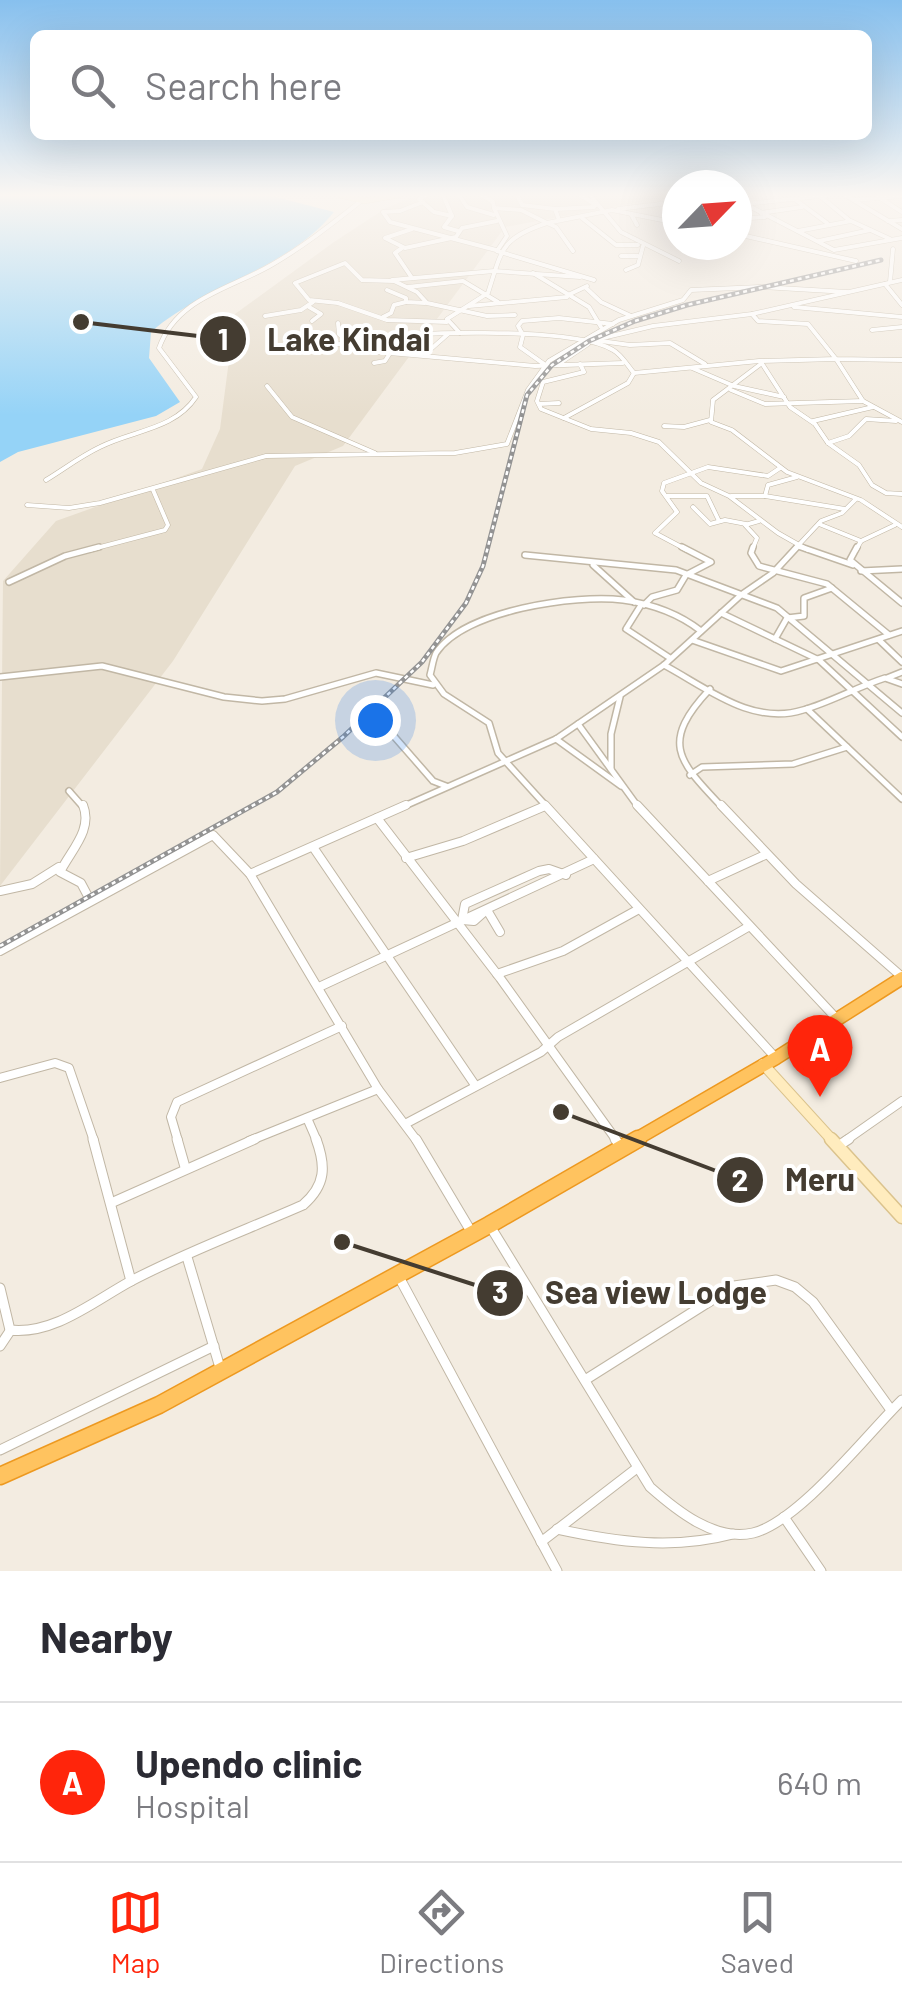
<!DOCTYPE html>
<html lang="en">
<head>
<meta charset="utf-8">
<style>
  :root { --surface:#fff; --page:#f2f2f3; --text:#2b2b33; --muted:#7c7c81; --line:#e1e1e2; --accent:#ff250b }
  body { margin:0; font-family:Barlow,sans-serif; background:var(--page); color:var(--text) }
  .compass { position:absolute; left:662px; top:170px; width:90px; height:90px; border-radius:50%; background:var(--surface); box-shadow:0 10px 40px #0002; rotate:65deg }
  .you { position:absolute; left:375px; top:720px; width:35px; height:35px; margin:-25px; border:8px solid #fff; border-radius:50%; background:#1a73e8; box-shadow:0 0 0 15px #1a73e833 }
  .badge { display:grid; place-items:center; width:65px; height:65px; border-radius:50%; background:var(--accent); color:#fff; font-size:32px; font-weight:700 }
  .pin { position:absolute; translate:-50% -82px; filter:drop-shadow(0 2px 5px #0008) }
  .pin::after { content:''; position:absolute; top:52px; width:35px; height:30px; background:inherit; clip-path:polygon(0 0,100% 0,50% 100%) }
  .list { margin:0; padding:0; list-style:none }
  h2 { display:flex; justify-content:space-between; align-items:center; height:130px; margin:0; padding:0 40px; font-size:42px }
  h2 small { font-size:32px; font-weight:400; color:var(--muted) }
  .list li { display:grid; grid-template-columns:65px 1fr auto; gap:30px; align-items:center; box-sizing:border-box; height:160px; padding:0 40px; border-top:2px solid var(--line) }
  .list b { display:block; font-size:38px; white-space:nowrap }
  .list p { margin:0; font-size:32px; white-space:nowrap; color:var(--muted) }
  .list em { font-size:32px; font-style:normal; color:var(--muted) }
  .icon { flex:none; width:55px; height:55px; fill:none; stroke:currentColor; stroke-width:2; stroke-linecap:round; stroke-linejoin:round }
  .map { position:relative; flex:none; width:902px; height:1571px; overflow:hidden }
  .search { position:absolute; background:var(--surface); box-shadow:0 10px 40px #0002; left:30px; right:30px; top:30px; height:110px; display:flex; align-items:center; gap:25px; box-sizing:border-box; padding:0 35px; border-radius:15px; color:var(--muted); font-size:38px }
  .sheet { height:290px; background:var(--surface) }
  nav { display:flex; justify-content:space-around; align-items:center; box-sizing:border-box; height:140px; border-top:2px solid var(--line); background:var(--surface); font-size:28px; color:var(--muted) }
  nav a { display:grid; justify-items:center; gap:5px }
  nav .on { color:var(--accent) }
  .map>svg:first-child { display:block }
  .residential { fill:#e7dece }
  .water { fill:#95d3f7 }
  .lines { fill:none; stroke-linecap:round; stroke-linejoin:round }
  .street-far3-casing { stroke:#c1b7a5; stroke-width:5 }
  .street-far2-casing { stroke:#c1b7a5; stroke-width:8 }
  .street-far1-casing { stroke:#c1b7a5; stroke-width:10 }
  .street-casing { stroke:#c1b7a5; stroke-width:11 }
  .secondary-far2-casing { stroke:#dbc38d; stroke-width:6 }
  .secondary-far1-casing { stroke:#dbc38d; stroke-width:12 }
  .secondary-casing { stroke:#dbc38d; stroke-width:15 }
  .highway-far1-casing { stroke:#ed9920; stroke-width:15 }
  .highway-casing { stroke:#ed9920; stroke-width:19 }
  .street-far3 { stroke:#fff; stroke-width:4 }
  .street-far2 { stroke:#fff; stroke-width:5 }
  .street-far1 { stroke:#fff; stroke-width:8 }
  .street { stroke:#fff; stroke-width:9 }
  .secondary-far2 { stroke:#ffecbe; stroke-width:5 }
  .secondary-far1 { stroke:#ffecbe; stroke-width:10 }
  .secondary { stroke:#ffecbe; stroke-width:12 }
  .highway-far1 { stroke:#ffc35f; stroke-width:12 }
  .highway { stroke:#ffc35f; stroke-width:16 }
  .rail-casing { stroke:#939393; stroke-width:5 }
  .rail { stroke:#fff; stroke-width:2.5; stroke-dasharray:4; stroke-linecap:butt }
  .leader { fill:none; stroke:#443c31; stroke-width:4 }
  .callout-dot { fill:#443c31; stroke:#fff; stroke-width:4 }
  .mark-label { font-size:30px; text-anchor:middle; font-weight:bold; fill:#fff }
  .callout-label { font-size:32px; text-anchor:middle; font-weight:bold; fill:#443c31; stroke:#fff; stroke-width:8; stroke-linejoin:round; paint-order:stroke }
</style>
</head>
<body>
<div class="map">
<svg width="902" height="1571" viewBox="0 0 902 1571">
  <rect width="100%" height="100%" fill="#f3ece1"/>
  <path class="residential" d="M418,195H677L505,227L343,446L295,466L173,661L0,886L3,581L56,521L202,469L220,429L235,314L334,242L386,208Z"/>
  <path class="water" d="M0,195H268L334,212C288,269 205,285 151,332L149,358L180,402L156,416L18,452L0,462Z"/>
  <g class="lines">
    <g class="street-far3-casing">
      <g id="street-far3">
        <path d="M426,195L419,199L434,212L452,216"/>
        <path d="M443,195L452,216L444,227L458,231"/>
        <path d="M459,195L467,207L494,215"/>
        <path d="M482,195L493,202L494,208L521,210L547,223L612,210L677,223"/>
        <path d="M517,195L522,205L555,209L559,220"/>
        <path d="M580,195L596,205"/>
        <path d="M590,195L621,232L679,261"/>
        <path d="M829,195L745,204L834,250L902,238"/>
        <path d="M845,195L902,229"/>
        <path d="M820,196L849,220"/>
        <path d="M793,198L827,223"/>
        <path d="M880,198L902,212"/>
        <path d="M854,200L902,196"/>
        <path d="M423,202L400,211L383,212L390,222L496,250"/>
        <path d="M494,208L507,236L497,251L594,280"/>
        <path d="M556,209L594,207"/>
        <path d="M618,209L677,202"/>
        <path d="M761,213L802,207"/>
        <path d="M631,214L637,225"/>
        <path d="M582,218L616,245H638"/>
        <path d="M737,219L765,217"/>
        <path d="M888,221L902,220"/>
        <path d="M412,229L385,238L405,248L456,237L462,228L497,221"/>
        <path d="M798,231L851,221L890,239"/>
        <path d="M737,234L856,261"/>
        <path d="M819,241L870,230"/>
        <path d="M402,248L395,253L412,278"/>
        <path d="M621,256H638"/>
        <path d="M626,270L638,265L643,246"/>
        <path d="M533,273L589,307L601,327"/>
        <path d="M392,280L494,271L580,277"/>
        <path d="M890,282L893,249"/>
        <path d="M885,284L902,305"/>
        <path d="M408,287L463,281L498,302"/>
        <path d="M586,288L601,302L631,316"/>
        <path d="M387,290L406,298V302L425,303"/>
        <path d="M568,295L587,286"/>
        <path d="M469,306L567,297"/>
        <path d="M309,307L321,314L312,321"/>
        <path d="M794,307L902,317"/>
        <path d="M752,314L758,321L808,324L836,359L902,360"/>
        <path d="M265,316L301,310L313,302"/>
        <path d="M383,317L391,313L394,305L406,302"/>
        <path d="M447,322L387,320L338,303L309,300L295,283L345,263L362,280L394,281L417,292L427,303L487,316L515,315"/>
        <path d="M338,323L339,334L345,340"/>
        <path d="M872,330L902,327"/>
        <path d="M460,333L447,319L488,293C502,249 501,238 547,223L556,227L573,251"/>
        <path d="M594,340L630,345L670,343L705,364"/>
        <path d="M590,341L653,326L752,314L902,280"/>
        <path d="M343,344L348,339C400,333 572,325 613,350C621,354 628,366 634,373"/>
        <path d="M301,346L341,344L356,350L535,366L623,363"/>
        <path d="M417,352L431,349L448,334"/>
        <path d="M761,362L790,407L815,424L828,443L859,465L872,485L886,493L902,494"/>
        <path d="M374,363L385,361L390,353"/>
        <path d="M762,363L713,400L711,422L732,430L787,472L861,500L902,527"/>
        <path d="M544,364L520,347L523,335L518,326L522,321L559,318L613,324"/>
        <path d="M580,364L584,372L543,382L537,401L541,409L591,429L631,433L659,442L701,483L729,496L778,533L808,550"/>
        <path d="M557,365L588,344"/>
        <path d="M692,368L734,386L784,397"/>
        <path d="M267,386L292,417L375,453"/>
        <path d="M731,390L765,404L863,401L902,422"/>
        <path d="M539,404L559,403"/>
        <path d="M564,418L628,383L634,373L759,361L836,359L863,401"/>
        <path d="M813,421L873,407"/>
        <path d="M664,426L684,427L710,420"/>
        <path d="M828,443L849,436L866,419L896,421"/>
        <path d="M46,480C64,469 81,456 100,447C133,430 174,430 196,397L159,348C177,297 231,289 273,264C304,246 333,223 361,201"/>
        <path d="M667,496H707L719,521"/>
        <path d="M731,496H765L845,509"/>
        <path d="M765,496L768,485L797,477"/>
        <path d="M27,505L69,508L100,503L266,456L455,453L507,444L528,390L549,361L619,320L683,300L691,290L760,287L847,292"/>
        <path d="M693,507L710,524L725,520L746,524"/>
        <path d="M819,524L861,541"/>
        <path d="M89,550L165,530L168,525L153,490"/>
        <path d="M687,550L655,533L677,512L662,491L664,483L708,467L768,476L780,468"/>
        <path d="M752,550L757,538L745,525L759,521"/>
        <path d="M794,550L821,521L842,513L856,499"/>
        <path d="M856,550L861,541L895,525"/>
      </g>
    </g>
    <g class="street-far2-casing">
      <g id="street-far2">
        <path d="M753,547L751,553L759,566L827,584L889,635"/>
        <path d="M801,547L853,565"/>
        <path d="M857,547L850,560L902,603"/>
        <path d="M525,555L676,570L777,608L902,713"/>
        <path d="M593,565L634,602"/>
        <path d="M861,571L902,569"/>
        <path d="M9,582L65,556L99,547"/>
        <path d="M641,605L626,629L670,658"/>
        <path d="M644,605L652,597L677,590L686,575L711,562L682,547"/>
        <path d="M721,613L819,660L902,737"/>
        <path d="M775,639L787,618L804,616V598L832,588"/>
        <path d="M692,640L781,671L902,631"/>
        <path d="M879,640L902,662"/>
        <path d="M664,665C707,688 752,726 803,710C831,702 857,687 885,678L902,684"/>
        <path d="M0,677L102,666L224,697L262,701L285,699L376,673L433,685"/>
        <path d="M887,678L902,672"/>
        <path d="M710,689C658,744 680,762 723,808"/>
        <path d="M807,709L902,799"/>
        <path d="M578,724L639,808"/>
        <path d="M362,727L392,734L433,781L446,786"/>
        <path d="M556,739L621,786"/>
        <path d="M611,769V734L620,697"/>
        <path d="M690,775L702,767L793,764L847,747"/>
        <path d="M69,791L84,808"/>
        <path d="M400,808L556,739L664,665L741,595L773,573L797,547"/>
        <path d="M541,808L545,806"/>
        <path d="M548,808L498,753L489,723L444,694L430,675C432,668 433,659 436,653C464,610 576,594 623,600C652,604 678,613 701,631"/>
      </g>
    </g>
    <g class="street-far1-casing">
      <g id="street-far1">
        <path d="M83,805C93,830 71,850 60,872L81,883L90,900"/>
        <path d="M545,805L775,1057"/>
        <path d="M637,805L836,1018"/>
        <path d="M721,805L796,884L901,976"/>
        <path d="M377,818L500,978L617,1141"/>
        <path d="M313,847L475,1085"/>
        <path d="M406,858L463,841L545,806"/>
        <path d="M250,874L406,805"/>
        <path d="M708,881L765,855"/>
        <path d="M0,891L32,884L59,867"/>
        <path d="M487,910L500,932"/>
        <path d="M483,913L474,921L462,920L465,904L539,871L549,869L566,875"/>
        <path d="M0,951L213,835L250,874L378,1089L417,1141"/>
        <path d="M497,974L563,951L639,909"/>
        <path d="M319,987L594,859"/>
        <path d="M0,1078L55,1063L69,1068L94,1141"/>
        <path d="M307,1118L317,1141"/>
        <path d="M405,1124L541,1052L558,1037L748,927"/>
        <path d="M178,1141L171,1117L177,1102L342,1026"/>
        <path d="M249,1141L378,1089"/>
        <path d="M845,1141L902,1101"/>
      </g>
    </g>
    <g class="street-casing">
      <g id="street">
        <path d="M93,1139L131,1281"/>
        <path d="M177,1139L185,1167"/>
        <path d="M416,1139L472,1233"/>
        <path d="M615,1139L621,1147"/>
        <path d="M838,1146L849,1139"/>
        <path d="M111,1203L255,1139"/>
        <path d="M490,1226L650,1487C676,1510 715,1542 753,1533C799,1522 867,1434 902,1400"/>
        <path d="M187,1257L221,1371"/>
        <path d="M399,1277L557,1571"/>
        <path d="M0,1288L10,1330C54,1335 94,1301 131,1281C186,1252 246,1230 303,1205C326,1185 326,1166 316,1139"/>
        <path d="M0,1346L10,1331"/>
        <path d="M585,1380L734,1286L776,1280L795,1287L813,1302L891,1410"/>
        <path d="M0,1450L214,1346"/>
        <path d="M784,1517L821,1571"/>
        <path d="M557,1529C617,1542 673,1550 733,1534"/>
        <path d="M541,1542L637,1468"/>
      </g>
    </g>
    <g class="secondary-far2-casing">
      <path id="secondary-far2" d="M340,195L364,201L399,195"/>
    </g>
    <g class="secondary-far1-casing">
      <path id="secondary-far1" d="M763,1064L833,1141"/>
    </g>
    <g class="secondary-casing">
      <path id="secondary" d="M831,1139L902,1217"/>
    </g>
    <g class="highway-far1-casing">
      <path id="highway-far1" d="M633,1141L776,1058L902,978"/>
    </g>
    <g class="highway-casing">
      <path id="highway" d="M0,1476L159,1405L489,1225L638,1139"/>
    </g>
    <use href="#street-far3" class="street-far3"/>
    <use href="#street-far2" class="street-far2"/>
    <use href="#street-far1" class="street-far1"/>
    <use href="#street" class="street"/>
    <use href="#secondary-far2" class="secondary-far2"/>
    <use href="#secondary-far1" class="secondary-far1"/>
    <use href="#secondary" class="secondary"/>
    <use href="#highway-far1" class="highway-far1"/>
    <use href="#highway" class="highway"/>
    <g class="rail-casing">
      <path id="rail" d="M0,946L277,792L343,737L422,662L466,603L483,566L527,395L552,365L589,341L635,321L687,305L881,260"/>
    </g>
    <use href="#rail" class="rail"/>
  </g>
  <linearGradient id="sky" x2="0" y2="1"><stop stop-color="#87c0ee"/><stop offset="0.47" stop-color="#faf6f2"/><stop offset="1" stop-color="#faf6f2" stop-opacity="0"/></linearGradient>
  <rect width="902" height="415" fill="url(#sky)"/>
  <path class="leader" d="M81 322L223 339M561 1112L740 1180M342 1242L500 1293"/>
  <g class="callout-dot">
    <circle cx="81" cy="322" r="10"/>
    <circle cx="561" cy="1112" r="10"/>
    <circle cx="342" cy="1242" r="10"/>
    <circle cx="223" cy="339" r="25"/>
    <circle cx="740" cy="1180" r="25"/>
    <circle cx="500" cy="1293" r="25"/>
  </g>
  <g class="mark-label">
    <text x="223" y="350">1</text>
    <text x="740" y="1191">2</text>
    <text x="500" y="1303">3</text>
  </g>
  <g class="callout-label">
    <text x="349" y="351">Lake Kindai</text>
    <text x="820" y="1191">Meru</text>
    <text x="656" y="1304">Sea view Lodge</text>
  </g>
</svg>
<svg class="compass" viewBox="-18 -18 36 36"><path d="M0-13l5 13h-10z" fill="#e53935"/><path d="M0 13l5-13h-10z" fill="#7c7c81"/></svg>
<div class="you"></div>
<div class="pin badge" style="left:820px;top:1097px">A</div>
<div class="search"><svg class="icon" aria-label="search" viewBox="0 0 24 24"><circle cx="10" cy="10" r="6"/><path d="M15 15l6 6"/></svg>Search here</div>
</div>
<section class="sheet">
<h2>Nearby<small></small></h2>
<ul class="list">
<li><span class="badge">A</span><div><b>Upendo clinic</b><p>Hospital</p></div><em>640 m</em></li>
</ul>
</section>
<nav>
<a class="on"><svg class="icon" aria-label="map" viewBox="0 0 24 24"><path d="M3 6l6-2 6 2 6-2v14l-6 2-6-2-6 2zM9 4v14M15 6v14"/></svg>Map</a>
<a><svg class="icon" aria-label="directions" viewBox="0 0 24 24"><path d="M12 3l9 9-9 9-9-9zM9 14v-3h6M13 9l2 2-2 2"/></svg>Directions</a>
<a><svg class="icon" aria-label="saved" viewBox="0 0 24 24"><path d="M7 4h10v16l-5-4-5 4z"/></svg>Saved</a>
</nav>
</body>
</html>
